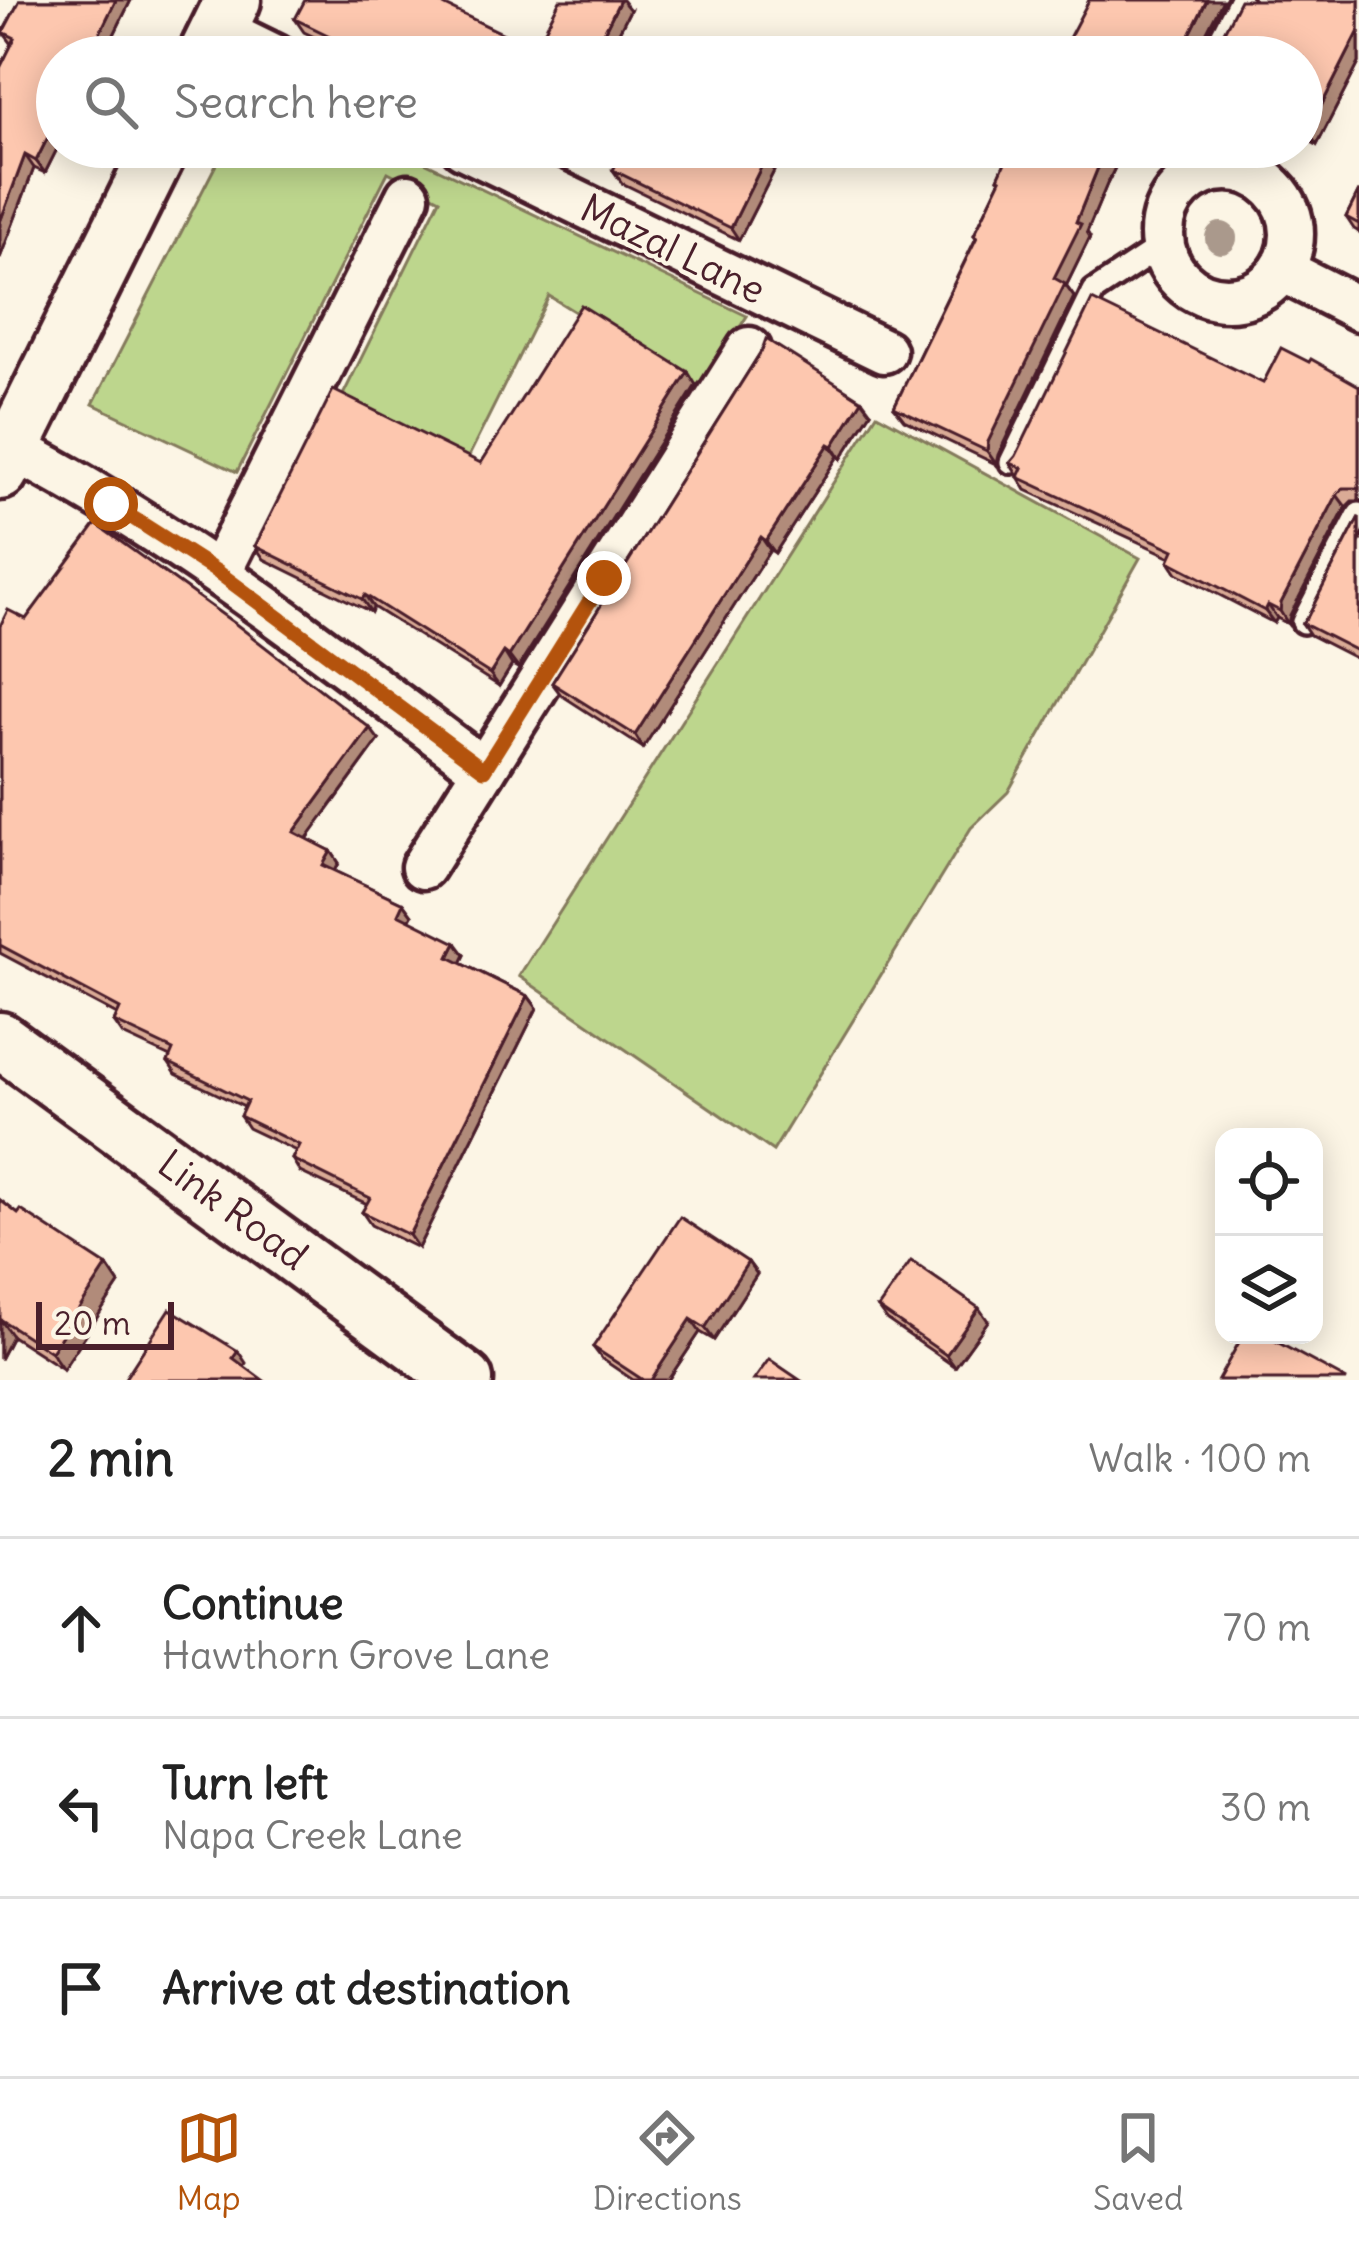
<!DOCTYPE html>
<html lang="en">
<head>
<meta charset="utf-8">
<style>
  :root { --surface:#fff; --page:#f6f6f6; --text:#222; --muted:#767676; --line:#e0e0e0; --accent:#b45309 }
  body { margin:0; font-family:Delius,sans-serif; background:var(--page); color:var(--text) }
  .controls { position:absolute; right:36px; bottom:36px; display:grid; overflow:hidden; border-radius:24px; box-shadow:0 6px 30px #0003 }
  .controls button { width:108px; height:108px; display:grid; place-items:center; padding:0; border:0; border-bottom:3px solid var(--line); background:var(--surface); color:var(--text); font:60px sans-serif }
  .scale { position:absolute; left:36px; bottom:30px; width:138px; box-sizing:border-box; padding-left:12px; border:6px solid #4a1f2b; border-top:0; font-size:33px; line-height:42px; white-space:nowrap; color:#4a1f2b; -webkit-text-stroke:9px #fcf5e5; paint-order:stroke }
  .stop { position:absolute; width:36px; height:36px; margin:-27px; border:9px solid #b45309; border-radius:50%; background:#fff }
  .stop.end { background:#b45309; border-color:#fff; box-shadow:0 3px 12px #0008 }
  .list { margin:0; padding:0; list-style:none }
  h2 { display:flex; justify-content:space-between; align-items:center; height:156px; margin:0; padding:0 48px; font-size:51px }
  h2 small { font-size:39px; font-weight:400; color:var(--muted) }
  .list li { display:grid; grid-template-columns:78px 1fr auto; gap:36px; align-items:center; box-sizing:border-box; height:180px; padding:0 48px; border-top:3px solid var(--line) }
  .list b { display:block; font-size:45px; white-space:nowrap }
  .list p { margin:0; font-size:39px; white-space:nowrap; color:var(--muted) }
  .list em { font-size:39px; font-style:normal; color:var(--muted) }
  .icon { flex:none; width:66px; height:66px; fill:none; stroke:currentColor; stroke-width:2; stroke-linecap:round; stroke-linejoin:round }
  .map { position:relative; flex:none; width:1359px; height:1380px; overflow:hidden }
  .search { position:absolute; background:var(--surface); box-shadow:0 6px 30px #0003; left:36px; right:36px; top:36px; height:132px; display:flex; align-items:center; gap:30px; box-sizing:border-box; padding:0 42px; border-radius:66px; color:var(--muted); font-size:45px }
  .sheet { height:696px; background:var(--surface) }
  nav { display:flex; justify-content:space-around; align-items:center; box-sizing:border-box; height:168px; border-top:3px solid var(--line); background:var(--surface); font-size:33px; color:var(--muted) }
  nav a { display:grid; justify-items:center; gap:6px }
  nav .on { color:var(--accent) }
  .map>svg:first-child { display:block }
  .green { fill:#bdd68d; stroke:#847a5c; stroke-width:3 }
  .lines { fill:none; stroke-linecap:round; stroke-linejoin:round }
  .service-casing { stroke:#4a1f2b; stroke-width:30 }
  .minor-casing { stroke:#4a1f2b; stroke-width:51 }
  .tertiary-casing { stroke:#4a1f2b; stroke-width:63 }
  .service { stroke:#fcf5e5; stroke-width:21 }
  .minor { stroke:#fcf5e5; stroke-width:42 }
  .tertiary { stroke:#fcf5e5; stroke-width:54 }
  .tree { fill:#aa998c }
  .wall { fill:#daab96; stroke:#4a1f2b; stroke-width:3 }
  .shaded-wall { fill:#b18b7a; stroke:#4a1f2b; stroke-width:3 }
  .building { fill:#fdc7af; stroke:#4a1f2b; stroke-width:3 }
  .route { stroke:#b45309; stroke-width:15 }
  .labels { text-anchor:middle; dominant-baseline:central; stroke-width:9; stroke-linejoin:round; paint-order:stroke }
  .street-label { font-size:39px; fill:#4a1f2b; stroke:#fcf5e5 }
</style>
</head>
<body>
<div class="map">
<svg width="1359" height="1380" viewBox="0 0 1359 1380">
  <rect width="100%" height="100%" fill="#fcf5e5"/>
  <filter id="ink" filterUnits="userSpaceOnUse"><feTurbulence type="fractalNoise" baseFrequency=".00833" numOctaves="2"/><feDisplacementMap in="SourceGraphic" scale="24" xChannelSelector="R" yChannelSelector="G"/><feConvolveMatrix kernelMatrix="1 2 1 2 8 2 1 2 1" color-interpolation-filters="sRGB"/></filter>
  <g filter="url(#ink)">
    <g class="green">
      <path d="M225,147H393L747,316L700,389L549,296L465,464L340,401L440,199L388,172L237,472L93,404Z"/>
      <path d="M877,414L1140,558L1008,792L971,828L773,1151L519,976Z"/>
    </g>
    <g class="lines">
      <g class="service-casing">
        <g id="service">
          <path d="M1211,57L1240,0"/>
          <path d="M1194,147L1199,175"/>
          <path d="M1011,462L1094,291L1162,246"/>
          <path d="M1303,622L1359,514"/>
        </g>
      </g>
      <g class="minor-casing">
        <g id="minor">
          <path d="M219,29L276,57"/>
          <path d="M463,147L884,351"/>
          <circle cx="1227" cy="234" r="65"/>
          <path d="M1282,270L1359,309"/>
          <path d="M12,448C182,536 331,656 484,770"/>
          <path d="M219,573L408,196"/>
          <path d="M423,867L749,349"/>
        </g>
      </g>
      <g class="tertiary-casing">
        <g id="tertiary">
          <path d="M205,57L233,0"/>
          <path d="M0,472L161,147"/>
          <path d="M0,1040L465,1380"/>
        </g>
      </g>
      <use href="#service" class="service"/>
      <use href="#minor" class="minor"/>
      <use href="#tertiary" class="tertiary"/>
    </g>
    <circle class="tree" cx="1221" cy="238" r="16"/>
    <g class="wall">
      <path d="M20,0H131L103,57H57L58,147L45,173L34,168L0,258V68L12,44L3,32Z"/>
      <path d="M1359,0V63L1317,145L1302,137V57L1209,56Z"/>
      <path d="M630,10L606,57H356L304,32L295,19L535,49Z"/>
      <path d="M1012,147H1125L1107,184L1087,232L1090,237L1066,286L1074,297L998,455L996,464L904,420L894,407L976,238L974,235L1000,181L998,178Z"/>
      <path d="M613,170L774,171L739,240L622,183Z"/>
      <path d="M1359,191V232L1354,229L1346,217Z"/>
      <path d="M762,350L871,412L841,459L838,456L775,553L770,550L643,748L561,695L552,683Z"/>
      <path d="M1263,383L1359,386V501H1352L1346,507L1290,615L1288,624L1277,618L1274,623L1177,573L1169,561L1171,557L1026,490L1010,463Z"/>
      <path d="M696,385L518,668L512,665L499,686L373,607L371,612L264,559L255,546Z"/>
      <path d="M1359,517V660L1310,635L1302,623L1308,616Z"/>
      <path d="M26,619L379,740L307,839L331,851L339,863L335,871L403,903L412,915L409,920L465,955L461,963L528,996L537,1008L418,1248L371,1225L362,1212L367,1204L300,1172L292,1159L296,1151L248,1128L240,1116L244,1107L176,1074L168,1062L170,1057L123,1035L114,1022L117,1015L0,953V626Z"/>
      <path d="M0,1200L18,1214L107,1266L119,1284L63,1369L12,1336L0,1359Z"/>
      <path d="M748,1262L757,1274L714,1340L700,1332L668,1380H633L602,1359L593,1347Z"/>
      <path d="M878,1308L988,1321L955,1367L887,1320Z"/>
    </g>
    <g class="shaded-wall">
      <path d="M116,0H131L103,57H88Z"/>
      <path d="M620,0H622L630,10L606,57H595L593,54Z"/>
      <path d="M1207,0H1223L1197,51L1198,57H1193L1188,51V38Z"/>
      <path d="M1359,31V63L1317,145L1308,132Z"/>
      <path d="M57,119L58,147L45,173L36,161Z"/>
      <path d="M1109,147H1125L1107,184L1087,232L1090,237L1066,286L1074,297L998,455L996,464L987,451L988,442L1097,170Z"/>
      <path d="M25,155L34,168L0,258V222Z"/>
      <path d="M765,159L774,171L739,240L731,228Z"/>
      <path d="M688,372L696,385L518,668L509,656Z"/>
      <path d="M862,400L871,412L841,459L833,446Z"/>
      <path d="M829,444L838,456L775,553L766,541Z"/>
      <path d="M1337,495L1346,507L1290,615L1288,624L1280,611L1281,603Z"/>
      <path d="M761,537L770,550L643,748L635,735Z"/>
      <path d="M365,595L373,607L371,612L362,599Z"/>
      <path d="M1268,605L1277,618L1274,623L1265,611Z"/>
      <path d="M504,652L512,665L499,686L490,674Z"/>
      <path d="M370,728L379,740L302,845L294,832Z"/>
      <path d="M331,851L339,863L332,878L323,865Z"/>
      <path d="M403,903L412,915L406,926L398,914Z"/>
      <path d="M456,943L465,955L458,969L449,957Z"/>
      <path d="M528,996L537,1008L418,1248L409,1235Z"/>
      <path d="M748,1262L757,1274L714,1340L705,1328Z"/>
      <path d="M107,1266L119,1284L63,1369L51,1352Z"/>
      <path d="M979,1308L988,1321L955,1367L946,1355Z"/>
      <path d="M0,1319L12,1336L0,1359Z"/>
      <path d="M691,1319L700,1332L668,1380H651Z"/>
      <path d="M238,1351L246,1363L241,1371L233,1358Z"/>
    </g>
    <g class="building">
      <path d="M20,0H116L88,57H57V119L36,161L25,155L0,222V68L15,38L3,32Z"/>
      <path d="M305,0H433L535,49L560,0H620L593,54L584,49L580,57H373L295,19Z"/>
      <path d="M1089,0H1207L1188,38V51L1196,57H1059Z"/>
      <path d="M1240,0H1359V31L1308,132L1302,129V57H1199L1209,56L1214,51Z"/>
      <path d="M625,147H742L765,159L731,228L613,170Z"/>
      <path d="M1012,147H1109L1097,170L1076,222L1081,224L1054,278L1065,284L988,442L987,451L894,407L977,237L974,235L1001,179L998,178Z"/>
      <path d="M1359,191V224L1346,217Z"/>
      <path d="M1092,300L1263,383L1281,348L1309,362L1311,359L1359,386V490L1356,488H1343L1337,495L1281,603L1280,611L1268,605L1265,611L1169,561L1174,550L1018,477L1022,468L1010,463L1016,456Z"/>
      <path d="M581,305L688,372L509,656L504,652L490,674L365,595L362,599L255,546L333,390L481,463Z"/>
      <path d="M766,339L862,400L833,446L829,444L766,541L761,537L635,735L552,683L762,350Z"/>
      <path d="M1359,517V652L1302,623L1308,616Z"/>
      <path d="M96,524L237,625L370,728L294,832L331,851L323,865L403,903L398,914L456,943L449,957L528,996L409,1235L362,1212L370,1198L292,1159L299,1145L240,1116L247,1101L168,1062L173,1050L114,1022L120,1009L0,945V626L8,610L26,619Z"/>
      <path d="M0,1200L18,1214L21,1210L107,1266L51,1352L0,1319Z"/>
      <path d="M680,1217L748,1262L705,1328L691,1319L651,1380H643L593,1347Z"/>
      <path d="M911,1261L979,1308L946,1355L878,1308Z"/>
      <path d="M170,1309L238,1351L233,1358L263,1380H124Z"/>
      <path d="M1243,1335H1264L1347,1380H1218Z"/>
      <path d="M769,1359L800,1380H754Z"/>
    </g>
  </g>
  <g class="lines" filter="url(#ink)">
    <path class="route" d="M111,504L219,573L484,770L604,578"/>
  </g>
  <g class="labels">
    <g class="street-label">
      <text transform="translate(673 249) rotate(26)">Mazal Lane</text>
      <text transform="translate(233 1210) rotate(36)">Link Road</text>
    </g>
  </g>
</svg>
<div class="controls">
<button><svg class="icon" aria-label="locate" viewBox="0 0 24 24"><circle cx="12" cy="12" r="6"/><path d="M12 2v4M12 18v4M2 12h4M18 12h4"/></svg></button>
<button><svg class="icon" aria-label="layers" viewBox="0 0 24 24"><path d="M12 4l9 5-9 5-9-5zM3 14l9 5 9-5"/></svg></button>
</div>
<div class="scale">20 m</div>
<div class="stop" style="left:111px;top:504px"></div>
<div class="stop end" style="left:604px;top:578px"></div>
<div class="search"><svg class="icon" aria-label="search" viewBox="0 0 24 24"><circle cx="10" cy="10" r="6"/><path d="M15 15l6 6"/></svg>Search here</div>
</div>
<section class="sheet">
<h2>2 min<small>Walk · 100 m</small></h2>
<ul class="list">
<li><svg class="icon" aria-label="ahead" viewBox="0 0 24 24"><path d="M12 20V5M6 11l6-6 6 6"/></svg><div><b>Continue</b><p>Hawthorn Grove Lane</p></div><em>70 m</em></li>
<li><svg class="icon" aria-label="left" viewBox="0 0 24 24"><path d="M17 20v-9H6M10 6l-5 5 5 5"/></svg><div><b>Turn left</b><p>Napa Creek Lane</p></div><em>30 m</em></li>
<li><svg class="icon" aria-label="arrive" viewBox="0 0 24 24"><path d="M6 21V4h12l-3 4 3 4H6"/></svg><div><b>Arrive at destination</b></div></li>
</ul>
</section>
<nav>
<a class="on"><svg class="icon" aria-label="map" viewBox="0 0 24 24"><path d="M3 6l6-2 6 2 6-2v14l-6 2-6-2-6 2zM9 4v14M15 6v14"/></svg>Map</a>
<a><svg class="icon" aria-label="directions" viewBox="0 0 24 24"><path d="M12 3l9 9-9 9-9-9zM9 14v-3h6M13 9l2 2-2 2"/></svg>Directions</a>
<a><svg class="icon" aria-label="saved" viewBox="0 0 24 24"><path d="M7 4h10v16l-5-4-5 4z"/></svg>Saved</a>
</nav>
</body>
</html>
